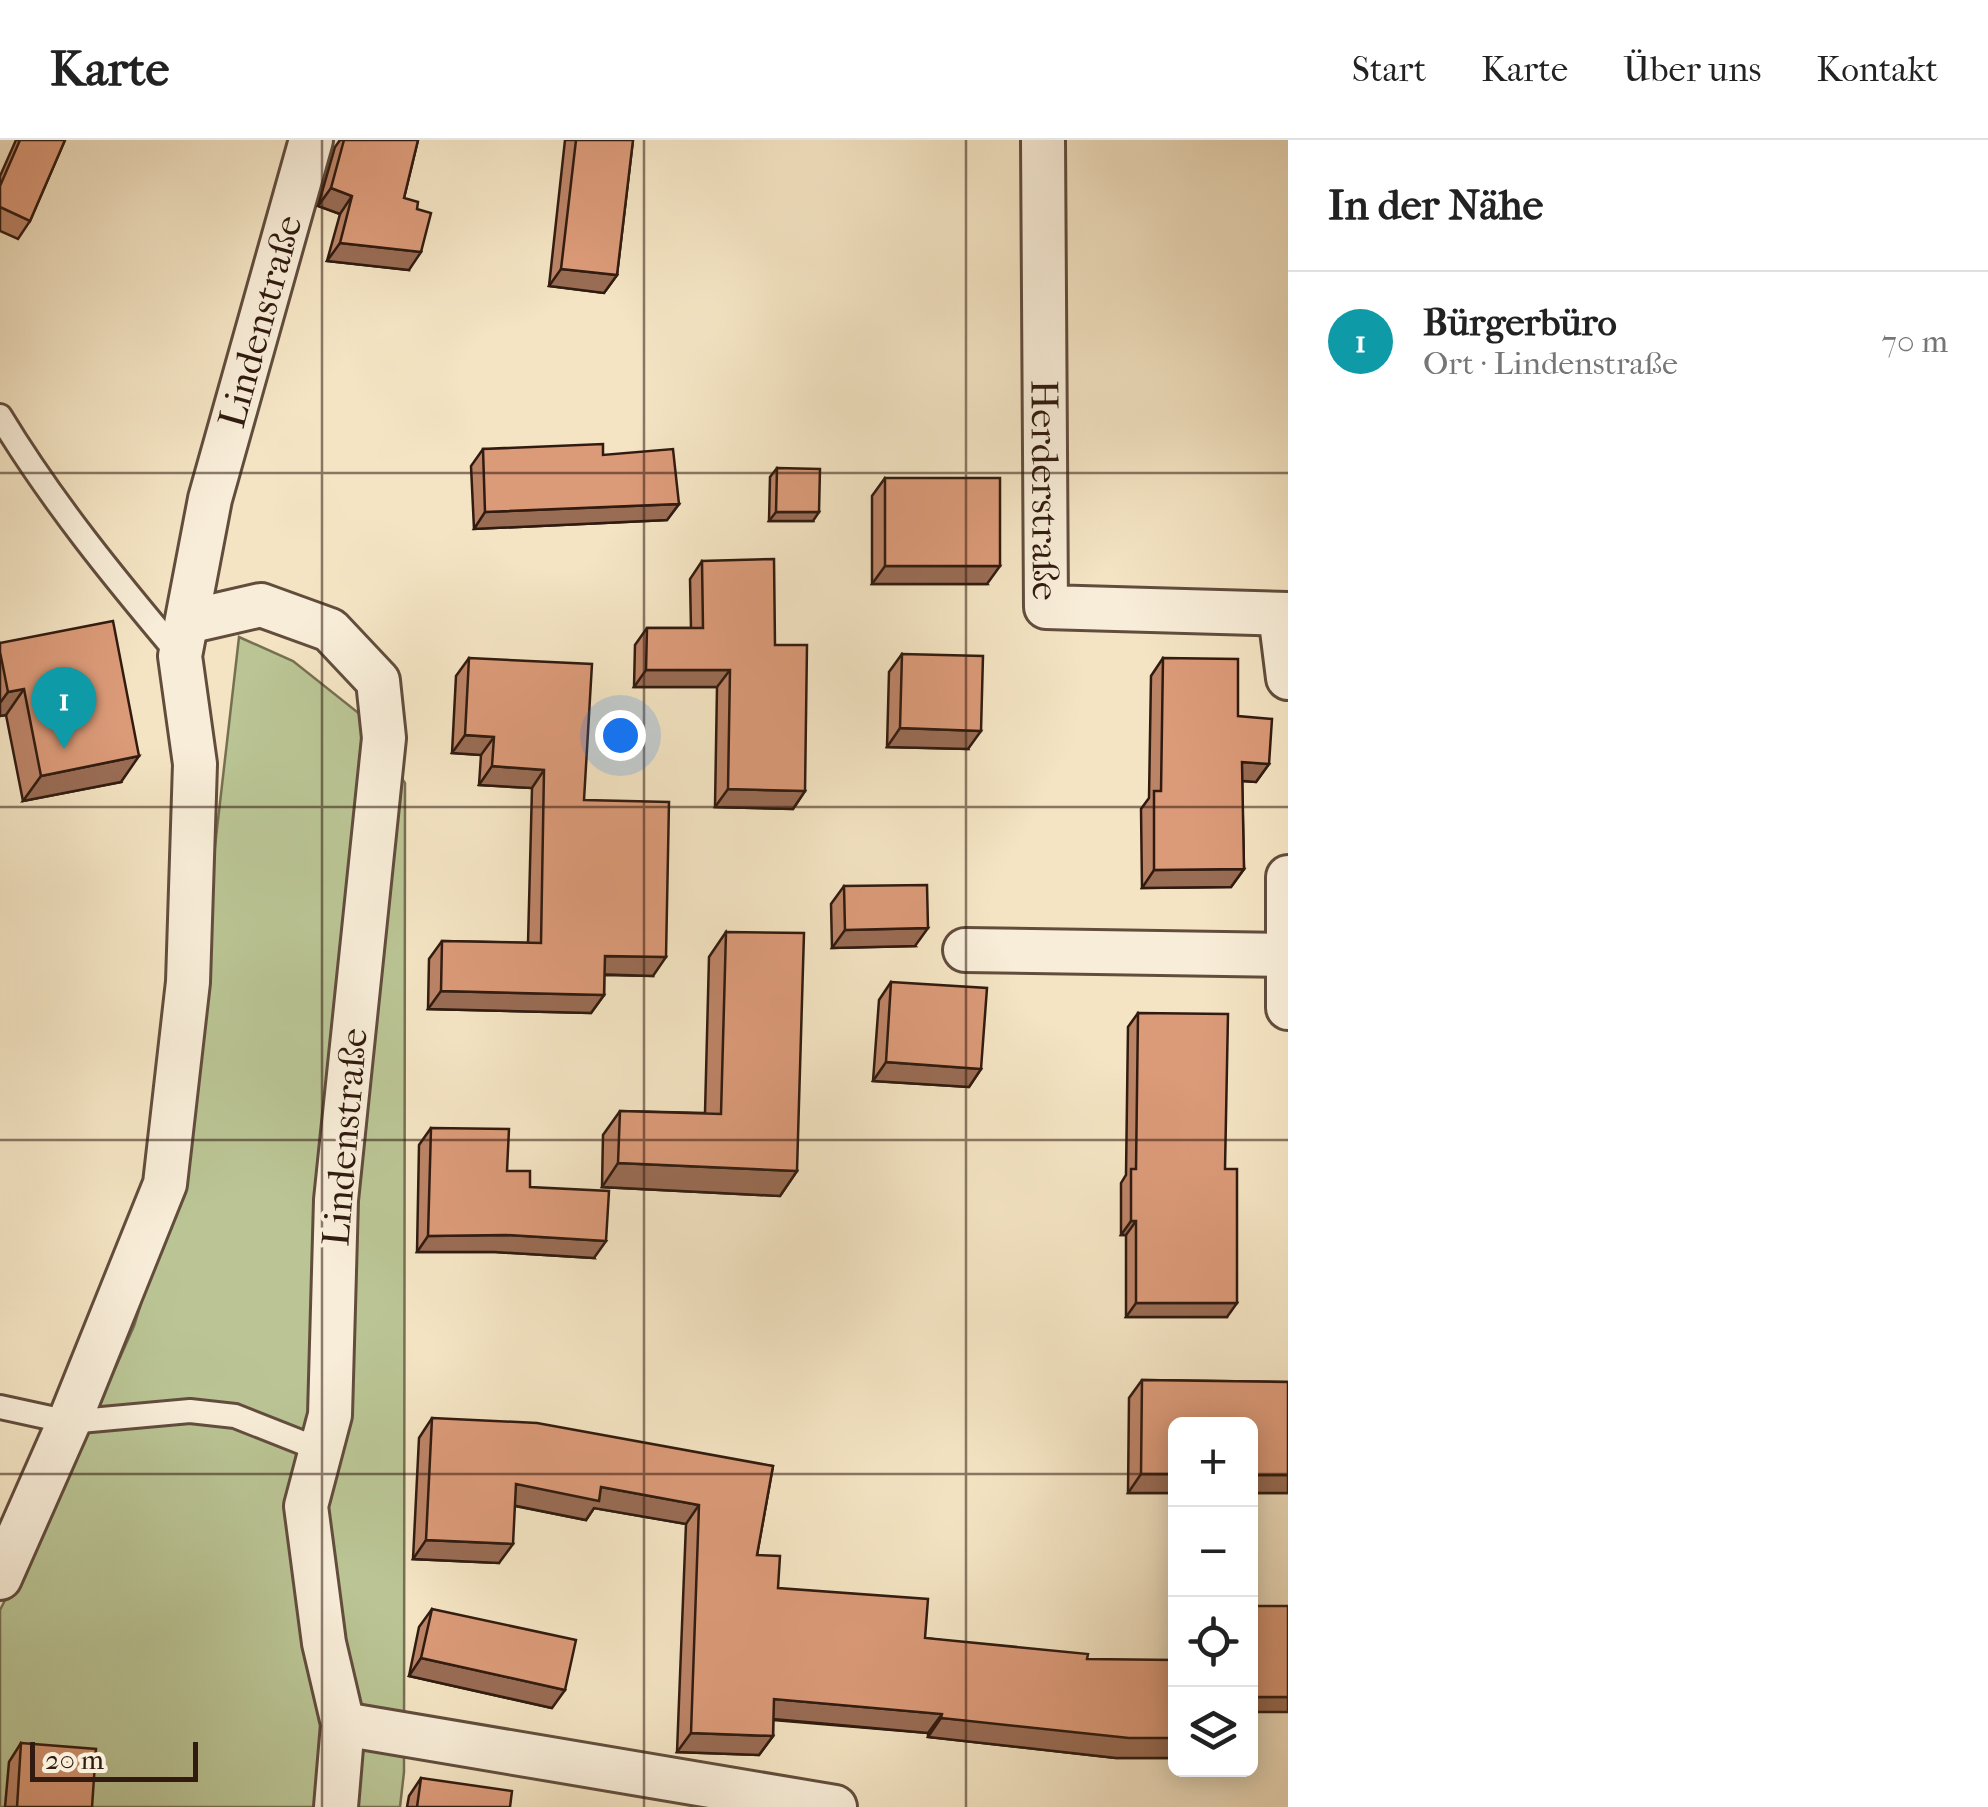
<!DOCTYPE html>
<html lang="de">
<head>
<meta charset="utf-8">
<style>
  :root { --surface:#fff; --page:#f6f6f6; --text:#222; --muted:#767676; --line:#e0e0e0; --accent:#8f2418 }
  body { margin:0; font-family:"IM FELL French Canon",serif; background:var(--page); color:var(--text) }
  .controls { position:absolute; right:30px; bottom:30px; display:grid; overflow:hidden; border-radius:15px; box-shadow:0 5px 25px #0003 }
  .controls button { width:90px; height:90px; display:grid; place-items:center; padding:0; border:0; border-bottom:2px solid var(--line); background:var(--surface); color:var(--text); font:50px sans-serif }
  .scale { position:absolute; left:30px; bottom:25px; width:168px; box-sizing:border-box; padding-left:10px; border:5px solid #311b10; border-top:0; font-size:28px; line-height:35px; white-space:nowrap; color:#311b10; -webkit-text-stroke:8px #f8edd8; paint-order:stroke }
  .you { position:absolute; left:620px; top:595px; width:35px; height:35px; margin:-25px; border:8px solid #fff; border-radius:50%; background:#1a73e8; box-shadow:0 0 0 15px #1a73e833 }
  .badge { display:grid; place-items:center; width:65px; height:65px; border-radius:50%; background:var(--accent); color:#fff; font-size:32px; font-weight:700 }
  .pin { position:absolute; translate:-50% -82px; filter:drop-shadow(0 2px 5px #0008) }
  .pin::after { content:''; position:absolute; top:52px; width:35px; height:30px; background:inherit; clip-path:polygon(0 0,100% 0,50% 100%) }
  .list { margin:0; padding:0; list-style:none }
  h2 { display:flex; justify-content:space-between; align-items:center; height:130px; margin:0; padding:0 40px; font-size:42px }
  h2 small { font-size:32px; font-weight:400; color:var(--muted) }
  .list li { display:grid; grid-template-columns:65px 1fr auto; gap:30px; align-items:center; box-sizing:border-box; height:140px; padding:0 40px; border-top:2px solid var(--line) }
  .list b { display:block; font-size:38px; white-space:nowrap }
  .list p { margin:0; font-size:32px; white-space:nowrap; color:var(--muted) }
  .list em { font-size:32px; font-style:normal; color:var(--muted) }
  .icon { flex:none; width:55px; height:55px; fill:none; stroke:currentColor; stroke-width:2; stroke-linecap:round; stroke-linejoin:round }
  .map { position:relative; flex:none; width:1288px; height:1667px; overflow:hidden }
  header { display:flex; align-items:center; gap:60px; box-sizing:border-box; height:140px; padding:0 50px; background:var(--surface); border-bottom:2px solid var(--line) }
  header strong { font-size:48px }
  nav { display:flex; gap:55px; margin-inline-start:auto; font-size:35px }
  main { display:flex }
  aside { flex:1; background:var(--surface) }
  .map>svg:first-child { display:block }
  .green { fill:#bac494; stroke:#767052; stroke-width:2.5 }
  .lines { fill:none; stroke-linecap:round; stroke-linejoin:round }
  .service-casing { stroke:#624d3d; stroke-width:28 }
  .minor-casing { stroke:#624d3d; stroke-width:48 }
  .service { stroke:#f8edd8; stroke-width:22 }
  .minor { stroke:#f8edd8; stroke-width:42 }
  .wall { fill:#bc8467; stroke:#311b10; stroke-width:2.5 }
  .shaded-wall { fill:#996c54; stroke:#311b10; stroke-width:2.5 }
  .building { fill:#db9a78; stroke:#311b10; stroke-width:2.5 }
  .grid { fill:none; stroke:#311b10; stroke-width:2.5; stroke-opacity:0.55 }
  .labels { text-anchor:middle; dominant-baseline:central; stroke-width:8; stroke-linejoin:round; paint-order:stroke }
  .street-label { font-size:38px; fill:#311b10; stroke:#f8edd8 }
</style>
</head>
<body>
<header>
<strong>Karte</strong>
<nav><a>Start</a><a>Karte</a><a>Über uns</a><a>Kontakt</a></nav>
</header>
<main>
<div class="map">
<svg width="1288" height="1667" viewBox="0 0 1288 1667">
  <rect width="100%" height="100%" fill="#f4e4c3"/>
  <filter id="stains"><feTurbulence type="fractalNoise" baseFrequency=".002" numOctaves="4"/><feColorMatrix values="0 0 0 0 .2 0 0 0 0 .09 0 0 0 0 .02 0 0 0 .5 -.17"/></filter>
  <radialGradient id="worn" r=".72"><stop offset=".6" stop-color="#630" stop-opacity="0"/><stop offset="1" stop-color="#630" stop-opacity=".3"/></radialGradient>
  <path class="green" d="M239,497L293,521L361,575L405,643L404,1632L400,1667H0V1470L67,1337L134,1186L175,1055Z"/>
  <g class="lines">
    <g class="service-casing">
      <g id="service">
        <path d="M0,276C52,362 115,439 180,516"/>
        <path d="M0,1267L69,1282L190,1271L235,1276L321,1310"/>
      </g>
    </g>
    <g class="minor-casing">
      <g id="minor">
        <path id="s1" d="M1043,0L1046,467L1288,474"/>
        <path d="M1280,474L1288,538"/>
        <path d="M187,482L261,465L330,490L378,541L384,598L336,1060L330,1275L306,1366L324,1503L343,1584L336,1667"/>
        <path d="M1288,737V868"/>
        <path d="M965,810L1287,815"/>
        <path id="s2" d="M0,1438L69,1282L165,1044L188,842L195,624L180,516L210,359L311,0"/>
        <path d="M343,1584L835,1667"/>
      </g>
    </g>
    <use href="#service" class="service"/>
    <use href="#minor" class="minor"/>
  </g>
  <g class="wall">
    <path d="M16,0H65L30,81L18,99L0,91V36Z"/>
    <path d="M340,0H418L404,58L409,130L327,121L340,74L318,66L335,7Z"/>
    <path d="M565,0H633L617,135L604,153L549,146Z"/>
    <path d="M483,309L603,315L679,364L667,380L474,389L471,326Z"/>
    <path d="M777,328L813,381H769L770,337Z"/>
    <path d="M885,338L987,444H872V356Z"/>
    <path d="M702,421L775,505L805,651L793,669L715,667L717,547H634L635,505L647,488H691L690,439Z"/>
    <path d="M0,503L121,642L23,661L6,575L0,576Z"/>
    <path d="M902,514L968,609L887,607L889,532Z"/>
    <path d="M469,518L584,660L653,836L604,835V855L591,873L428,869L429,819L442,801L528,803L532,648L479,645L481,615L452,613L456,536Z"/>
    <path d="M1163,518L1269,624L1256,642L1242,641L1244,729L1231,747L1142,748L1141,669L1149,658L1151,536Z"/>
    <path d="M844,746L915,806L832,808L831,764Z"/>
    <path d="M726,792L797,1031L780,1056L602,1047L603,995L620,971L705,973L709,817Z"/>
    <path d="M891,842L981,929L969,947L873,941L879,860Z"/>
    <path d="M1138,873L1225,1029L1227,1177H1126V1095H1121V1043L1126,1035L1128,887Z"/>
    <path d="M431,988L507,1031L530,1047L594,1118L495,1112H417L419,1005Z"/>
    <path d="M1142,1240L1288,1242V1353H1250V1284H1176V1353H1128L1129,1258Z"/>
    <path d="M432,1278L773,1326L757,1415L778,1448L925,1498L1087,1519L1176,1618H1116L928,1597V1593L773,1580V1596L759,1615L677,1612L686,1384L594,1368L586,1380L515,1366L499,1423L413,1419L419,1298Z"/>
    <path d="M432,1469L552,1568L409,1536L419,1487Z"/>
    <path d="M21,1603L92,1667H5L9,1622Z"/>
    <path d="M421,1638L510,1667H407L409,1656Z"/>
  </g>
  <g class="shaded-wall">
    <path d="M331,48L352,56L340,74L318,66Z"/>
    <path d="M340,103L421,112L409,130L327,121Z"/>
    <path d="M561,129L617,135L604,153L549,146Z"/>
    <path d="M679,364L667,380L474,389L485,372Z"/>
    <path d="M776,372H819L813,381H769Z"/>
    <path d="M885,426H1000L987,444H872Z"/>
    <path d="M646,530H730L717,547H634Z"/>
    <path d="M24,549L6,575L0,576V563L8,552Z"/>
    <path d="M900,588L981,591L968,609L887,607Z"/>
    <path d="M465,595L494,597L481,615L452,613Z"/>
    <path d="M139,616L121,642L23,661L41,636Z"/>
    <path d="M1242,622L1269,624L1256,642L1230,640Z"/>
    <path d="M492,626L544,630L532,648L479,645Z"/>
    <path d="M728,649L805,651L793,669L715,667Z"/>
    <path d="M1244,729L1231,747L1142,748L1154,730Z"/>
    <path d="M928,788L915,806L832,808L845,790Z"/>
    <path d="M605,816L666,817L653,836L592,834Z"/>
    <path d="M441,851L604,855L591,873L428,869Z"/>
    <path d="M886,922L981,929L969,947L873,941Z"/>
    <path d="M618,1023L797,1031L780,1056L602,1047Z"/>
    <path d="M1131,1081H1136L1126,1095H1121Z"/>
    <path d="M506,1095L606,1101L594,1118L495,1112H417L428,1096Z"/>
    <path d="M1136,1163H1237L1227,1177H1126Z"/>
    <path d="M1141,1334H1176V1353H1128Z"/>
    <rect x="1250" y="1335" width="38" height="18"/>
    <path d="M516,1344L601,1347L699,1365L686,1384L594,1368L586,1380L502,1363Z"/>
    <path d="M426,1400L513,1404L499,1423L413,1419Z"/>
    <path d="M421,1518L565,1550L552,1568L409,1536Z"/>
    <rect x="1250" y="1557" width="38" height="15"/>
    <path d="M774,1559L942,1574L928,1593L761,1578Z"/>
    <path d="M941,1578L1176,1598V1618H1116L928,1597Z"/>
    <path d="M691,1593L773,1596L759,1615L677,1612Z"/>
  </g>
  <g class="building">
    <path d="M20,0H65L30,81L0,67V46Z"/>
    <path d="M344,0H418L404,58L418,62L417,69L431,73L421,112L340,103L352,56L331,48Z"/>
    <path d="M576,0H633L617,135L561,129Z"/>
    <path d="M603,304V315L673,309L679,364L485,372L483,309Z"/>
    <path d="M777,328L820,329L819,372H776Z"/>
    <rect x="885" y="338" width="115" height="88"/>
    <path d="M774,419L775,505H807L805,651L728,649L730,530H646L647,488H703L702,421Z"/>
    <path d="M113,481L139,616L41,636L24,549L8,552L0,512V503Z"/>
    <path d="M902,514L983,516L981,591L900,588Z"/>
    <path d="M469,518L592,524L584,660L669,662L666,817L605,816L604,855L441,851L442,801L541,803L544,630L492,626L494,597L465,595Z"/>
    <path d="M1163,518L1238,519V576L1272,579L1269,624L1242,622L1244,729L1154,730V651H1161Z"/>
    <path d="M927,745L928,788L845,790L844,746Z"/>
    <path d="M726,792L804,793L797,1031L618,1023L620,971L721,974Z"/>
    <path d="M891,842L987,848L981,929L886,922Z"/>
    <path d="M1138,873L1228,874L1225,1029H1237V1163H1136V1081H1131V1029H1136Z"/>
    <path d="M431,988L509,989L507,1031H530V1047L609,1051L606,1101L506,1095L428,1096Z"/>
    <path d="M1142,1240L1288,1242V1335H1250V1284H1176V1334H1141Z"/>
    <path d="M432,1278L537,1283L773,1326L757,1415L780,1416L778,1448L928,1459L925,1498L1088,1514L1087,1519L1176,1520V1598H1129L941,1578L942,1574L774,1559L773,1596L691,1593L699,1365L601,1347L599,1361L516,1344L513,1404L426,1400Z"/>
    <rect x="1250" y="1466" width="38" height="91"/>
    <path d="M432,1469L576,1500L565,1550L421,1518Z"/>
    <path d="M21,1603L96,1609L92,1667H17Z"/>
    <path d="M421,1638L512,1651L510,1667H417Z"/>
  </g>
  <path class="grid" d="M322,0V1667M644,0V1667M966,0V1667M0,333H1288M0,667H1288M0,1000H1288M0,1334H1176M1250,1334H1288"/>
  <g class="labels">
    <g class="street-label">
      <text stroke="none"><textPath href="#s2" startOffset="1302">Lindenstraße</textPath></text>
      <text stroke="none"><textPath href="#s1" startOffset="350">Herderstraße</textPath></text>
      <text transform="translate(345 997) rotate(-85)">Lindenstraße</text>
    </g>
  </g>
  <rect width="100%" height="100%" filter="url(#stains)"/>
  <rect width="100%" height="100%" fill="url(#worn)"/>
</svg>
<div class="controls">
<button>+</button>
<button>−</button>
<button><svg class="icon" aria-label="locate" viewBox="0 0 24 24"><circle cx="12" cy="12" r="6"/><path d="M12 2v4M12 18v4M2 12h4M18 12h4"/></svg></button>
<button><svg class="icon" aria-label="layers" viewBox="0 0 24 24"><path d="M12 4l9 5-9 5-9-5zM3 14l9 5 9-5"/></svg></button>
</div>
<div class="scale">20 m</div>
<div class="you"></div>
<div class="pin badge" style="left:64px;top:609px;background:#0f9aa8">1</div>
</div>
<aside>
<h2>In der Nähe<small></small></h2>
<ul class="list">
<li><span class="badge" style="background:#0f9aa8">1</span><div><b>Bürgerbüro</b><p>Ort · Lindenstraße</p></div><em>70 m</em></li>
</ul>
</aside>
</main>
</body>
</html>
